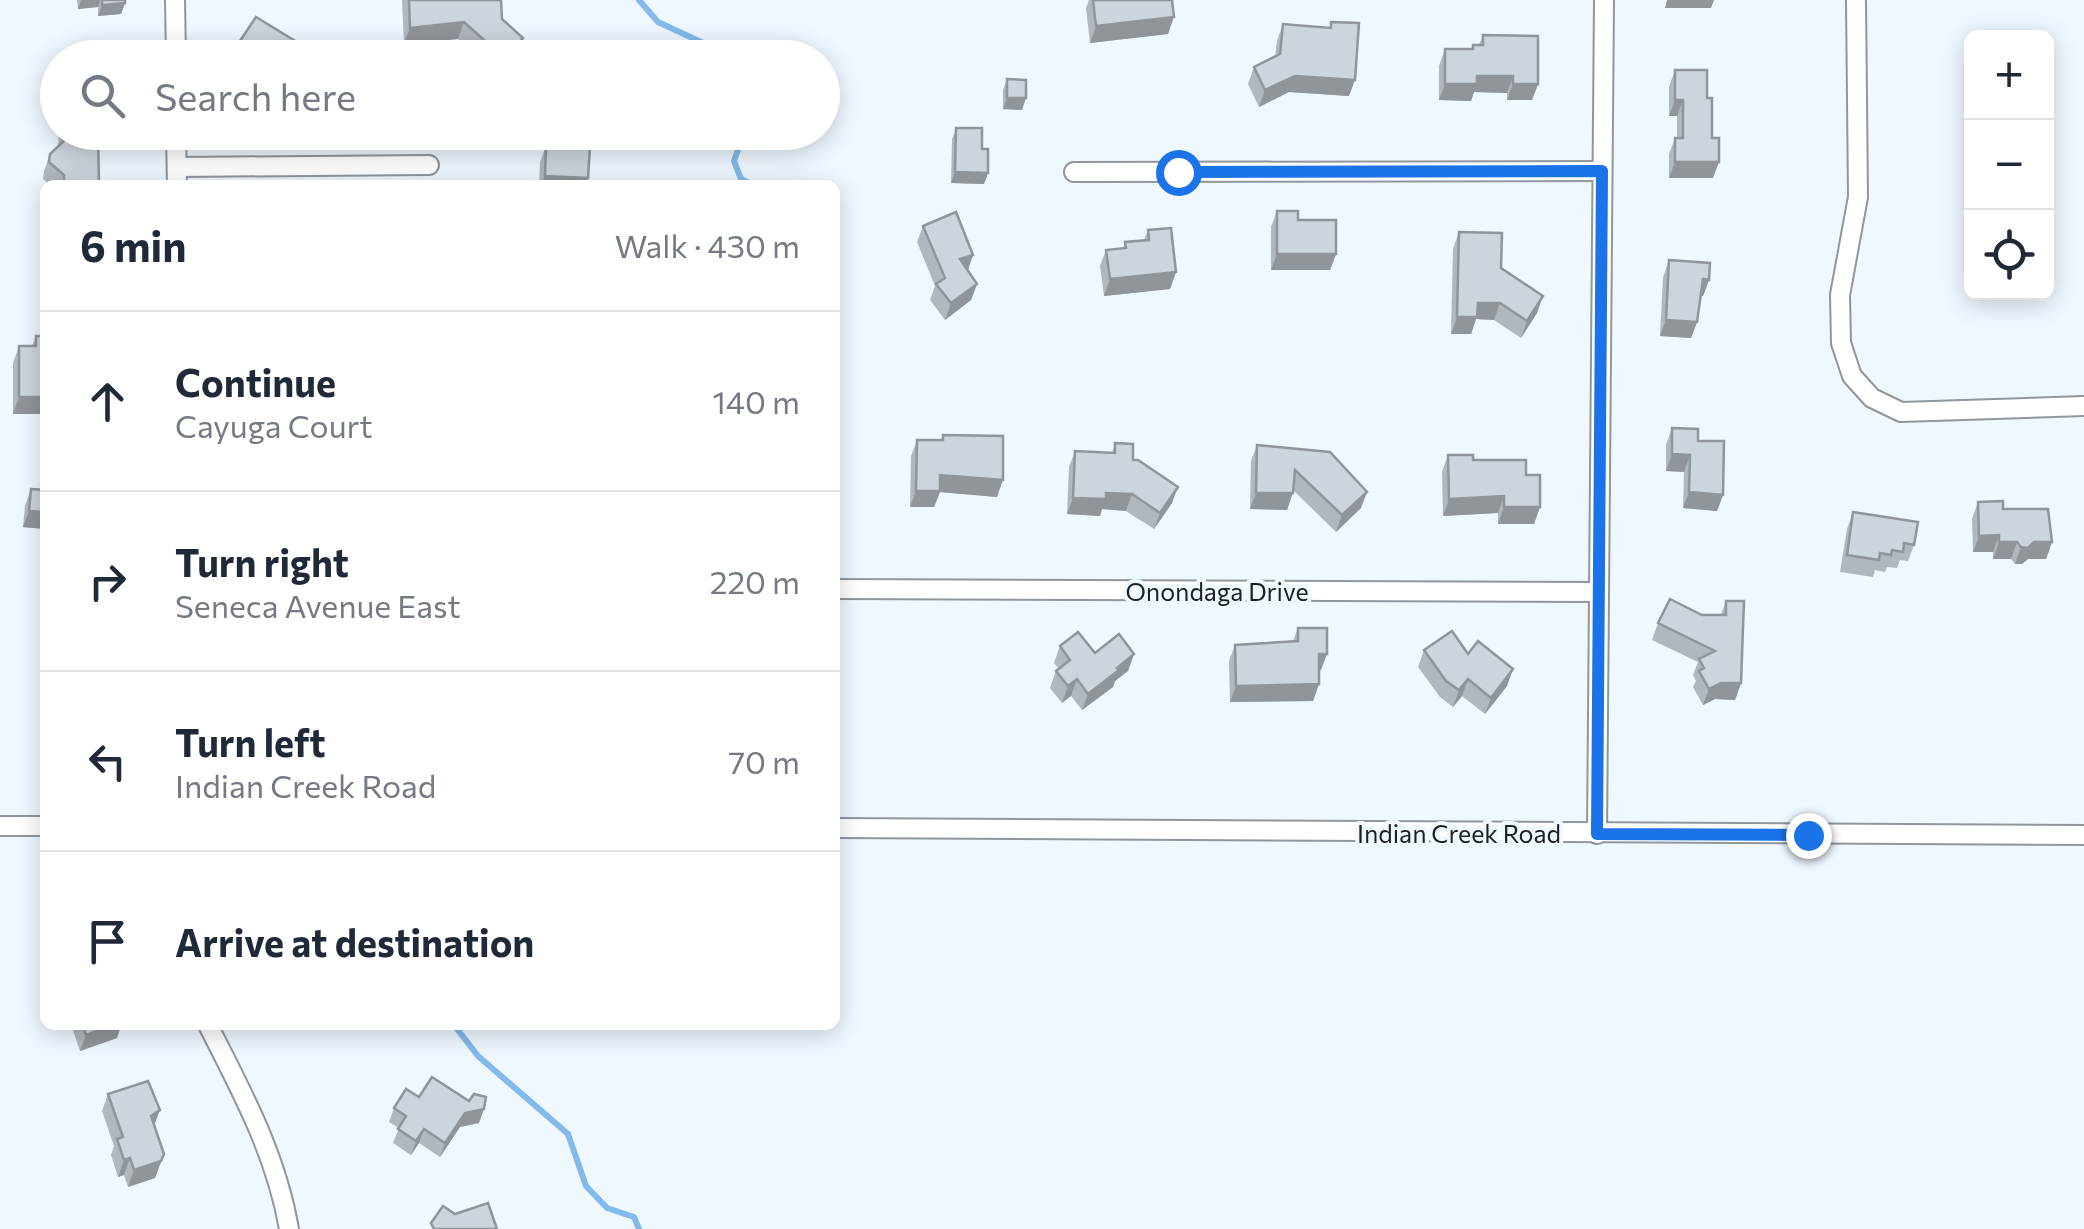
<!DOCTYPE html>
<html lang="en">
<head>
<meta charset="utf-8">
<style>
  :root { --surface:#fff; --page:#f6f6f7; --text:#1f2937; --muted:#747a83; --line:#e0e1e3 }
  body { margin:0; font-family:Commissioner,sans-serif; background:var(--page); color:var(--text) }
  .controls { position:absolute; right:30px; top:30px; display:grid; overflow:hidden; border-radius:15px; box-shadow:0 5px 25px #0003 }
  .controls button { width:90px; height:90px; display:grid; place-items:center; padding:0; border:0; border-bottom:2px solid var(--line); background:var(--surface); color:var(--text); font:50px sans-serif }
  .stop { position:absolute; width:30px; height:30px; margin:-22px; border:8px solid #1a73e8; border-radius:50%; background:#fff }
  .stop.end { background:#1a73e8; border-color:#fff; box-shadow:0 2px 10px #0008 }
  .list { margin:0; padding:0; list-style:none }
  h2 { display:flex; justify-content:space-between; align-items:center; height:130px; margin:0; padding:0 40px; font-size:42px }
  h2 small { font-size:32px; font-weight:400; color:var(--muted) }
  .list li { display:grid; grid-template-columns:65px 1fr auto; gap:30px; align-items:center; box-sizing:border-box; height:180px; padding:0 40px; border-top:2px solid var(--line) }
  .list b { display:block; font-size:38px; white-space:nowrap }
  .list p { margin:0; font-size:32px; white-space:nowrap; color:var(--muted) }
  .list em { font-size:32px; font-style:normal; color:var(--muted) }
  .icon { flex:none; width:55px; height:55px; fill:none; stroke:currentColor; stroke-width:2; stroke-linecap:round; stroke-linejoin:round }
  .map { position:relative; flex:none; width:2084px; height:1229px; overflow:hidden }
  .search { position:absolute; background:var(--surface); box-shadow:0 5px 25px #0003; left:40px; top:40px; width:800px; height:110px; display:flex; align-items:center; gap:25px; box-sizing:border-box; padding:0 35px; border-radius:55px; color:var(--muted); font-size:38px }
  .panel { position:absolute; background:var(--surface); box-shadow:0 5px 25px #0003; left:40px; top:180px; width:800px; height:850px; border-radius:15px }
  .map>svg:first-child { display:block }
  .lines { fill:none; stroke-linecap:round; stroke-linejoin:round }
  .stream { stroke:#82baeb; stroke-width:6 }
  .street-casing { stroke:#8f979d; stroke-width:22 }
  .street { stroke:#fff; stroke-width:18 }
  .wall { fill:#b0b7bd }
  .shaded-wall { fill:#90959a }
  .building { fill:#cdd5dc; stroke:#90959a; stroke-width:2.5 }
  .route { stroke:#1a73e8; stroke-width:12 }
  .labels { text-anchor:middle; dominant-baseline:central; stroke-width:8; stroke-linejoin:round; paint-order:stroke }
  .street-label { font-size:25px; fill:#1d2023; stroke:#eff7ff }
</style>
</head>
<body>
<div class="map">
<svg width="2084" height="1229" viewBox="0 0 2084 1229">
  <rect width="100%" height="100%" fill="#eff7ff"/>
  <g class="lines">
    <g class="stream">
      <path d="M639,0L658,22L716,49L722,58"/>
      <path d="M744,132L734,161L741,179L753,185"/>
      <path d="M454,1025L478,1056L568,1134L586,1186L607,1208L634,1217L639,1229"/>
    </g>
    <g class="street-casing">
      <g id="street">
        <path d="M175,0L176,58"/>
        <path d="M1856,0L1858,197L1840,295L1841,343L1852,376L1872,398L1901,412L2084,406"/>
        <path d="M176,132L177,185"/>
        <path d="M177,167L429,165"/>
        <path d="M1074,172L1602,171"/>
        <path d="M835,589L1598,592"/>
        <path d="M0,826H45"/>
        <path d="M835,828L2084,835"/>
        <path d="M1597,834L1604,0"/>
        <path d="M208,1025C242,1092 276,1154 289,1229"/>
      </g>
    </g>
    <use href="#street" class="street"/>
  </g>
  <g class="wall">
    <path d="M77,0H125V3L121,14L98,16V7L78,9Z"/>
    <path d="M402,0H501L502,19L523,38L517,54L514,58H479L458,39L404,44Z"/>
    <path d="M1089,0H1172L1168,34L1090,43L1086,8Z"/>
    <path d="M1331,22L1349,96L1289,92L1259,107L1248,84L1254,67L1275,57L1277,41L1283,24L1329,28Z"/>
    <path d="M1483,35L1538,84L1532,100H1507V93L1474,92L1471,101L1439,100V66L1445,49H1472L1473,45H1479Z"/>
    <path d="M240,41L323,58H234Z"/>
    <path d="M1675,70L1707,98L1713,178H1669V154L1675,138H1677V116H1669V87Z"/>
    <path d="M1007,79L1022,110L1003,109V90Z"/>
    <path d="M956,128L982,149L988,173L984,184L951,183L952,139Z"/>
    <path d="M59,132H98L99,185H50L43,179L44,171L50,154L58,146Z"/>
    <path d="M554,132H591L586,185H539L540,162L546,146H552Z"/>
    <path d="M1277,211L1298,220L1336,254L1330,270H1271V227Z"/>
    <path d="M923,226L973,255L968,271L977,284L971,300L945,320L930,300L935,286L917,242Z"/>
    <path d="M1148,230L1176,272L1170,289L1104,296L1100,266L1106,250L1123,248L1125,242L1144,240Z"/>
    <path d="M1459,232L1501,268L1537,313L1521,338L1494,320L1476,319L1471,334H1451L1453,249Z"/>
    <path d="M1669,260L1709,280L1703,296H1701L1697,322L1691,338L1660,336L1663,277Z"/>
    <path d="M36,336L45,414H13V363L19,346H32Z"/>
    <path d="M1672,428L1723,495L1717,511L1683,508L1684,472L1666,471V445Z"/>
    <path d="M943,435L997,497L940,492L934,507H910L911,456L917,440H941Z"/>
    <path d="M1115,443L1172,503L1154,529L1126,511L1102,509L1100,516L1067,514L1069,467L1075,451L1112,453Z"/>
    <path d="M1257,445L1361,508L1336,532L1293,490L1287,510L1250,509L1251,461Z"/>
    <path d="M1448,455L1526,475L1540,507L1534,524H1498V513L1443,516L1442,472Z"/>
    <path d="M45,464V529L23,527L25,506L31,489L41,490Z"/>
    <path d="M1978,502L2003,509L2052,542L2046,559H2028L2022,564H2015L2011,559H1993V552H1973L1972,519Z"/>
    <path d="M1853,512L1914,545L1908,561L1900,560L1897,568L1887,567L1885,572L1875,570L1873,577L1840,572L1847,529Z"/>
    <path d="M1726,601L1741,683L1735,700L1715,699L1703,705L1693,687L1696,681L1693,675L1698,662L1652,640L1658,623L1702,615H1721Z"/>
    <path d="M1298,628L1321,670L1319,671V684L1313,701L1230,702L1229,661L1235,645L1293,641Z"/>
    <path d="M1060,646L1095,653L1134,654L1128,671L1115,681L1113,687L1082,710L1071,696L1062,703L1050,688L1056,671L1059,669L1054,663Z"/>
    <path d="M1424,650L1468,654L1507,686L1485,714L1462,696L1453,707L1440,697L1418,667Z"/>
    <path d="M71,1025H121L117,1038L80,1051Z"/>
    <path d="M108,1094L154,1125L158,1170L155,1178L128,1187L124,1175L118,1177L111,1155L114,1146L102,1111Z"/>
    <path d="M419,1097L479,1123L460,1127L440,1157L419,1143L411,1155L393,1143L399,1128L389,1122L394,1108Z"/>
  </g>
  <g class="shaded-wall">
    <path d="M81,0H100L98,7L78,9Z"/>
    <path d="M1667,0H1714L1711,8H1665Z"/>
    <path d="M125,3L121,14L98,16L102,5Z"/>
    <path d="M1174,17L1168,34L1090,43L1096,26Z"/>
    <path d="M464,22L458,39L404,44L410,28Z"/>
    <path d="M523,38L517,54L514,58H506Z"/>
    <path d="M1295,76L1355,80L1349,96L1289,92L1259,107L1265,90Z"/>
    <path d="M1477,76H1513L1507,93L1474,92L1471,101L1439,100L1445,84Z"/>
    <path d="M1513,84H1538L1532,100H1507Z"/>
    <path d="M1007,98H1026L1022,110L1003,109Z"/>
    <path d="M1675,100H1683L1677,116H1669Z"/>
    <path d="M1675,162H1719L1713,178H1669Z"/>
    <path d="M955,172L988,173L984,184L951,183Z"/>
    <path d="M545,176L588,178L586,185H542Z"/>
    <path d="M1277,254H1336L1330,270H1271Z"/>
    <path d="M973,255L967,271L960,259Z"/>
    <path d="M1176,272L1170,289L1104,296L1110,279Z"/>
    <path d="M1703,279L1709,280L1703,296H1697Z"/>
    <path d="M977,284L971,300L945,320L951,303Z"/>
    <path d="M1543,296L1537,313L1521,338L1527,321Z"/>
    <path d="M1478,303H1500L1494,320L1476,319L1471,334H1451L1457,317Z"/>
    <path d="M1666,320L1697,322L1691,338L1660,336Z"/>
    <path d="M19,397H45V414H13Z"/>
    <path d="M1672,454L1690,455L1684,472L1666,471Z"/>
    <path d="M940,475L1003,480L997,497L940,492L934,507H910L916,491Z"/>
    <path d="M1178,487L1172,503L1154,529L1160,513Z"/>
    <path d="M1367,492L1361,508L1336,532L1342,515Z"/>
    <path d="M1689,492L1723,495L1717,511L1683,508Z"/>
    <path d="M1106,493L1132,494L1126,511L1102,509L1100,516L1067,514L1073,498Z"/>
    <path d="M1256,493H1293L1287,510L1250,509Z"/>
    <path d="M1504,496L1498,513L1443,516L1449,499Z"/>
    <path d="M1504,507H1540L1534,524H1498Z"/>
    <path d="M29,511L45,512V529L23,527Z"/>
    <path d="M1999,535L1993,552H1973L1979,536Z"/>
    <path d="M1999,542H2017L2011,559H1993Z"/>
    <path d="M2034,542H2052L2046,559H2028L2022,564H2015L2021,547Z"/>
    <path d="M1134,654L1128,671L1115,681L1113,687L1082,710L1088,694Z"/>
    <path d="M1319,654H1327L1321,670L1313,671Z"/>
    <path d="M1513,669L1507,686L1485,714L1491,698Z"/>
    <path d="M1077,679L1071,696L1062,703L1068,686Z"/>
    <path d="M1468,679L1462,696L1453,707L1459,690Z"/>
    <path d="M1721,683H1741L1735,700L1715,699L1703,705L1709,689Z"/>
    <path d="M1319,684L1313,701L1230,702L1236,686Z"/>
    <path d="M113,1025H121L117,1038L80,1051L86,1035Z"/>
    <path d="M484,1109L479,1123L460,1127L440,1157L445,1143L465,1113Z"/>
    <path d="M160,1110L154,1126L151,1116Z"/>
    <path d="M424,1129L419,1143L411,1155L416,1141Z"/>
    <path d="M164,1154L155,1178L128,1187L134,1170Z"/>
    <path d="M130,1158L124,1175L118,1177L124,1160Z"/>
  </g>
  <g class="building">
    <path d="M102,0H125V3L102,5Z"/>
    <path d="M409,0H501L502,19L523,38L506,58H504L464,22L410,28Z"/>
    <path d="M1093,0H1172L1174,17L1096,26Z"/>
    <path d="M256,17L323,58H265L240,41Z"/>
    <path d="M1331,22L1359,23L1355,80L1295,76L1265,90L1254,67L1280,54L1283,24L1331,28Z"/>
    <path d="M1483,35L1538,36V84H1513V76H1477V84H1445V49H1473V45H1483Z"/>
    <path d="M1675,70H1707V98H1712V138H1719V162H1675V138H1683V100H1675Z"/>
    <path d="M1007,79L1026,80V98H1007Z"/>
    <path d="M956,128H982V149H988V173L955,172Z"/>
    <path d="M64,132H98L99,185H64V175L49,162L50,154L64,141Z"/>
    <path d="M558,132H591L588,178L545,176L546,146H558Z"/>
    <path d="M1277,211H1298V220H1336V254H1277Z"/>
    <path d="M956,212L973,255L960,259L977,284L951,303L936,284L945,278L923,226Z"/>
    <path d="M1171,228L1176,272L1110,279L1106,250L1126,248L1125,242L1149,240L1148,230Z"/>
    <path d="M1459,232L1502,233L1501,268L1543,296L1527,321L1500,303H1478L1477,317H1457Z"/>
    <path d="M1669,260L1710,263L1709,280L1703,279L1697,322L1666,320Z"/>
    <path d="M36,336H45V397H19V346H36Z"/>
    <path d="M1672,428L1698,429V441H1724L1723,495L1689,492L1690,455L1672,454Z"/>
    <path d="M943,435L1003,436V480L940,475V491H916L917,440H943Z"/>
    <path d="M1115,443L1133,444V460H1138L1178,487L1160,513L1132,494L1106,493V499L1073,498L1075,451L1115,453Z"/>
    <path d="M1257,445L1330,452L1367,492L1342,515L1295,470L1293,493H1256Z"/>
    <path d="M1448,455H1473V460H1526V475H1540V507H1504V496L1449,499Z"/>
    <path d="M31,489L45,490V512L29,511Z"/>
    <path d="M2003,501V509H2048L2052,542H2034L2028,548L2021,547L2017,542H1999V535L1979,536L1978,502Z"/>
    <path d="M1853,512L1918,522L1914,545L1904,543L1903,552L1892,550L1891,555L1880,553L1879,560L1847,555Z"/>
    <path d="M1670,599L1702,615H1726V601H1744L1741,683H1721L1709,689L1699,671L1704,668L1699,659L1715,651L1658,623Z"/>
    <path d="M1298,628H1327V654H1319V684L1236,686L1235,645L1298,641Z"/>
    <path d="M1452,631L1468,654L1478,641L1513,669L1491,698L1468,679L1459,690L1446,681L1424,650Z"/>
    <path d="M1078,632L1095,653L1119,634L1134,654L1117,668L1119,670L1088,694L1077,679L1068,686L1056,671L1070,660L1060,646Z"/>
    <path d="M83,1025H113L86,1035Z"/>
    <path d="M432,1077L469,1101L474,1094L486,1097L484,1109L465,1113L445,1143L424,1129L416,1141L398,1129L406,1116L394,1108L406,1089L419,1097Z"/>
    <path d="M148,1081L160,1110L151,1116L164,1154L161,1161L134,1170L130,1158L124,1160L117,1139L123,1137L108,1094Z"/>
    <path d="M488,1203L497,1229H434L431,1223L443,1206L455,1214Z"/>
  </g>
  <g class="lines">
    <path class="route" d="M1178,172L1602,171L1597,834L1808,835"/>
  </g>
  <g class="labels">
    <g class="street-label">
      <text x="1217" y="591">Onondaga Drive</text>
      <text x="1459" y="833">Indian Creek Road</text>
    </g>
  </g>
</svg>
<div class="controls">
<button>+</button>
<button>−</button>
<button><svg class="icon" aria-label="locate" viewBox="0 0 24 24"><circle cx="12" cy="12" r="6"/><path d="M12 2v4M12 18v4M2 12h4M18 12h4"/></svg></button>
</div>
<div class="stop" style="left:1178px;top:172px"></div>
<div class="stop end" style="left:1808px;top:835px"></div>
<div class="search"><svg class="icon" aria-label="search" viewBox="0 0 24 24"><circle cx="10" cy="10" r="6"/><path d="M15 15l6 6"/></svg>Search here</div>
<section class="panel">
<h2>6 min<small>Walk · 430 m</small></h2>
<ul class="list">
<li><svg class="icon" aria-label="ahead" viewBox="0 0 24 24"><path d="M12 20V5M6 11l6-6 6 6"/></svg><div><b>Continue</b><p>Cayuga Court</p></div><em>140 m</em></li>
<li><svg class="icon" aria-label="right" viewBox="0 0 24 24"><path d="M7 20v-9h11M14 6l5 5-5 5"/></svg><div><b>Turn right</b><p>Seneca Avenue East</p></div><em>220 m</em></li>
<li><svg class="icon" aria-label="left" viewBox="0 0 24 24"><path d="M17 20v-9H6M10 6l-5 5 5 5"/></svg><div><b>Turn left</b><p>Indian Creek Road</p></div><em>70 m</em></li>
<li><svg class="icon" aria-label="arrive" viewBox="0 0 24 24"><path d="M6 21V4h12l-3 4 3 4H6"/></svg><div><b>Arrive at destination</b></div></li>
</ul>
</section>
</div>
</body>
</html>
